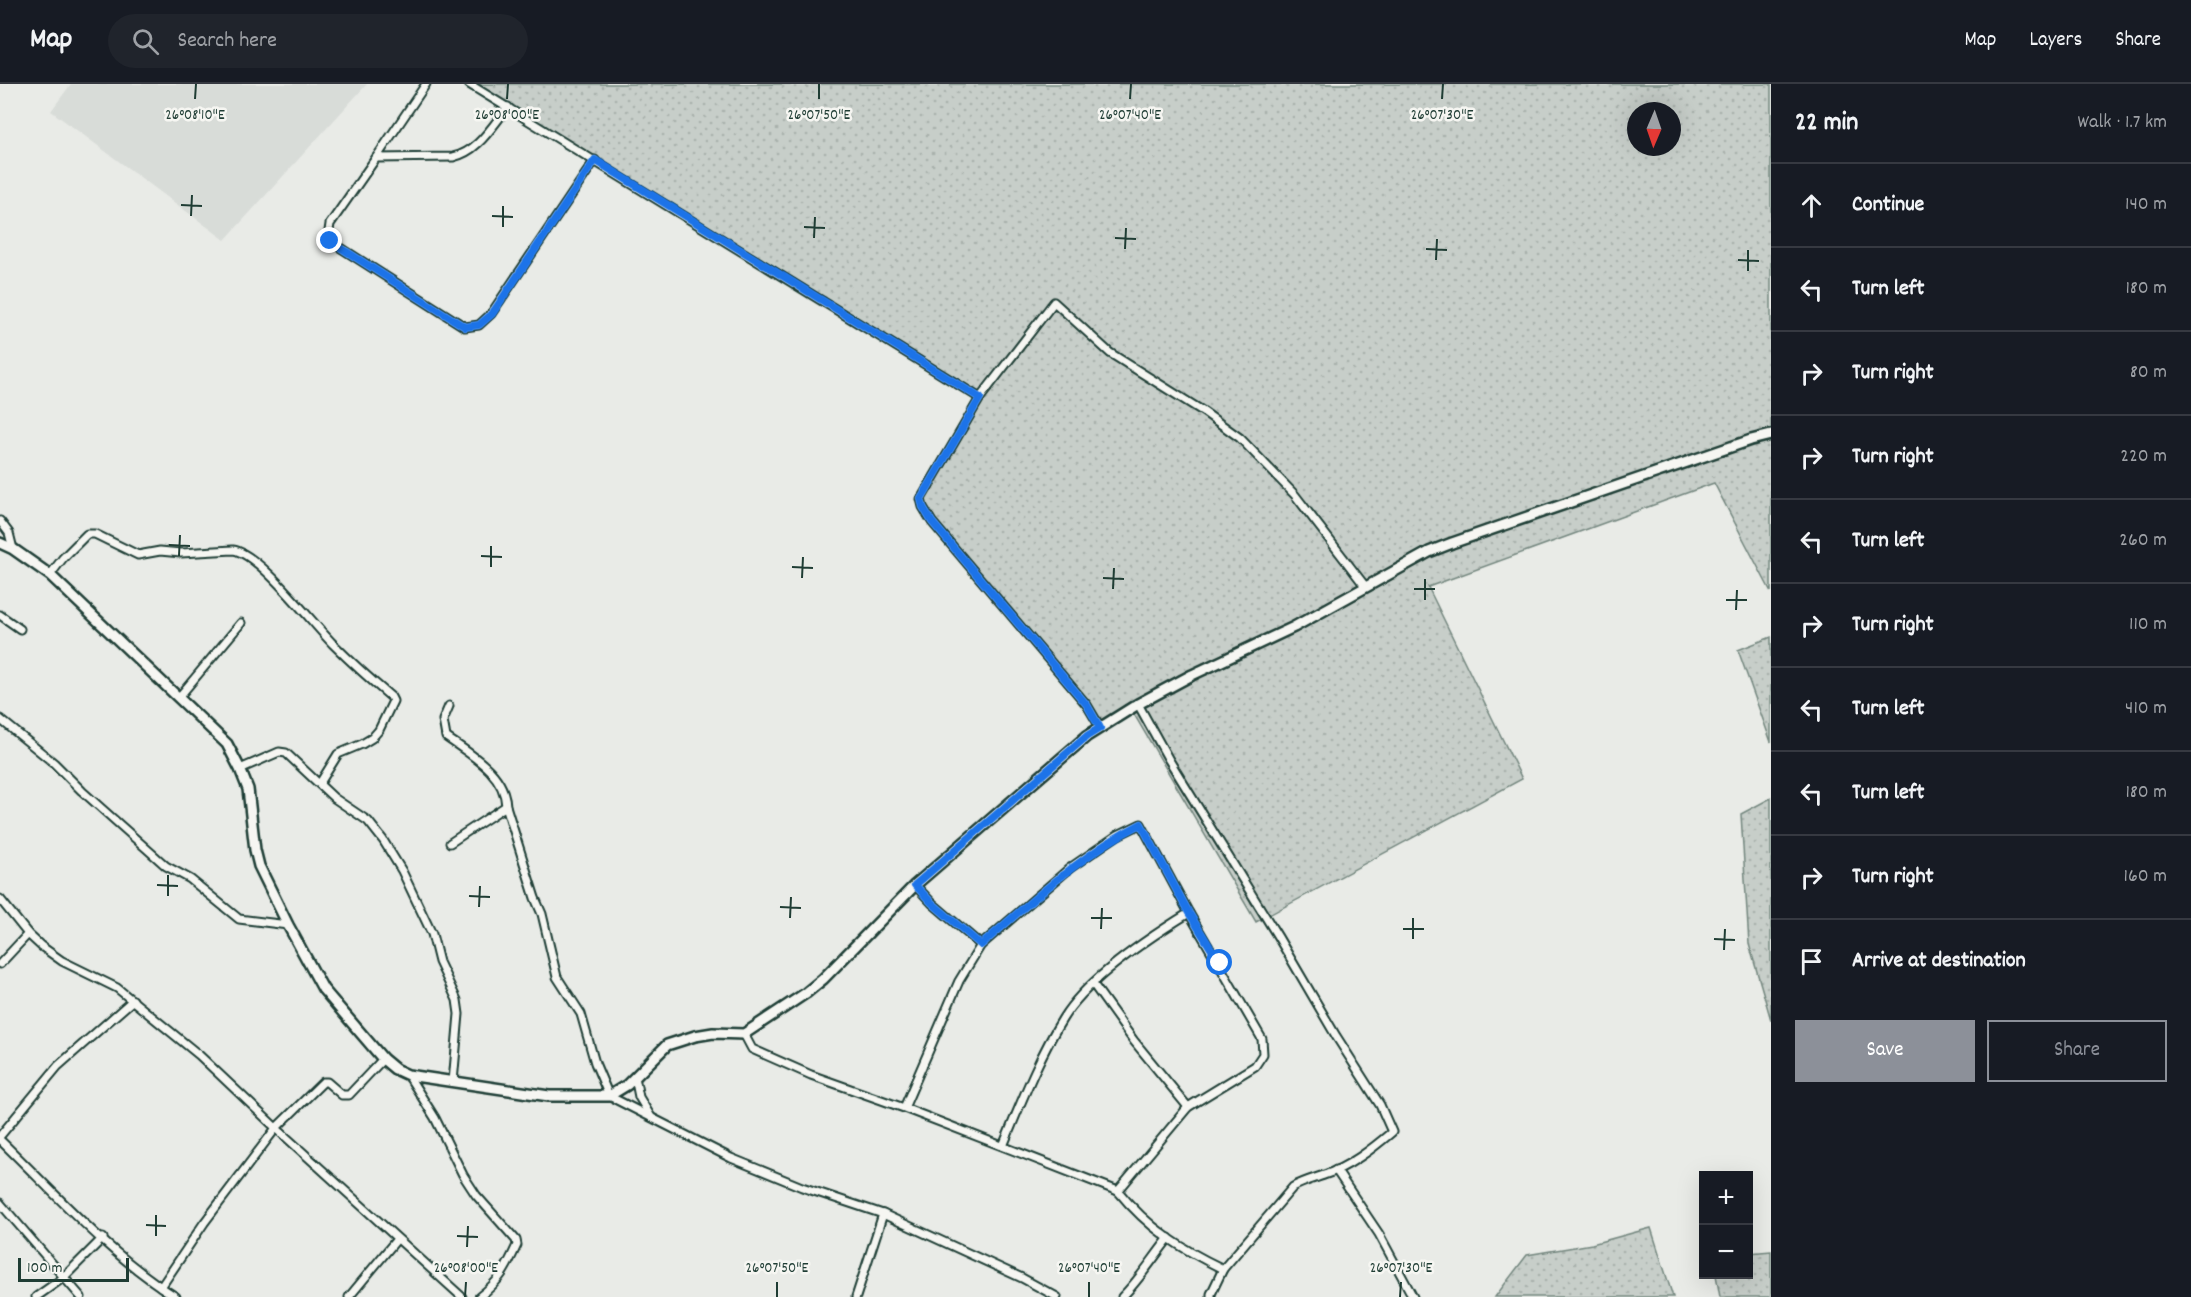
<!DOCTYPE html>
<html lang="en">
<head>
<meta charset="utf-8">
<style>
  :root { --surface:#171b24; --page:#20242c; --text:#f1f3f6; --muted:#9ea1a6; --line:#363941; --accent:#8c9099 }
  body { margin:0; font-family:Dekko,sans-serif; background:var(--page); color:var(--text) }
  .controls { position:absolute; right:18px; bottom:18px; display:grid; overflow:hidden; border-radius:0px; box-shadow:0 6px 24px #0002 }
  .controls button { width:54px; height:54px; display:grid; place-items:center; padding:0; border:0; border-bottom:2px solid var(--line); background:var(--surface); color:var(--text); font:30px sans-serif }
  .compass { position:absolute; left:1627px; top:18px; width:54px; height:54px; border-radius:50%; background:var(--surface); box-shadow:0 6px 24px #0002; rotate:182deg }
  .scale { position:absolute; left:18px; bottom:15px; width:111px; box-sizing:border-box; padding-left:6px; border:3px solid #1f3d34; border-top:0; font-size:16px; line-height:21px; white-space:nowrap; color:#1f3d34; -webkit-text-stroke:4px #f6f6f2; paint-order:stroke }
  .stop { position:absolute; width:18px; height:18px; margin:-14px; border:4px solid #1a73e8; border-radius:50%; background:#fff }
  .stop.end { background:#1a73e8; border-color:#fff; box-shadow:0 2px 6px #0008 }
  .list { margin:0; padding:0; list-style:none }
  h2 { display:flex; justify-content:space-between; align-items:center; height:78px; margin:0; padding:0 24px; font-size:26px }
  h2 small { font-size:20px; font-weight:400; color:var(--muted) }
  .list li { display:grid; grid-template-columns:39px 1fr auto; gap:18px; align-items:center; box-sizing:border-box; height:84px; padding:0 24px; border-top:2px solid var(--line) }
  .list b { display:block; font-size:22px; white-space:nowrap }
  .list em { font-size:20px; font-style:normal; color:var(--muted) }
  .actions { display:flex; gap:12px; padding:18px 24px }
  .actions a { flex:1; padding:14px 0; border:2px solid var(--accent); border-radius:0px; text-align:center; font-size:21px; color:var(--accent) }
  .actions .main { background:var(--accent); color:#fff }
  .icon { flex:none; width:33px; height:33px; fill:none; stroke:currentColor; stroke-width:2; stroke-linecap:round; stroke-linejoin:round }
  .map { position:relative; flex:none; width:1771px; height:1213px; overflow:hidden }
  header { display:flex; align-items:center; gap:36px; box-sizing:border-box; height:84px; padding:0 30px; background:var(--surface); border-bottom:2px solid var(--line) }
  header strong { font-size:28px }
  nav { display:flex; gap:33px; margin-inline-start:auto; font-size:21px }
  .search { width:420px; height:54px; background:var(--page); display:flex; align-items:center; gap:15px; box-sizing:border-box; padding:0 21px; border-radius:33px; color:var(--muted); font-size:22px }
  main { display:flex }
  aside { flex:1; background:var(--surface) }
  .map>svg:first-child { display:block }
  .built { fill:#d8dcd8 }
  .grass { fill:url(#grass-dots); stroke:#73867e; stroke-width:1.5; fill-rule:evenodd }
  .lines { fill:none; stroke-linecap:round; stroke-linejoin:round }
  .street-casing { stroke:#1f3d34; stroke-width:11 }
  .secondary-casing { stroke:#1f3d34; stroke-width:14 }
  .street { stroke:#f6f6f2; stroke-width:7 }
  .secondary { stroke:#f6f6f2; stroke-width:9 }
  .route { stroke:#1a73e8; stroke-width:8 }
  .ticks { fill:none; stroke:#1f3d34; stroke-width:2 }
  .ticks-label { font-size:15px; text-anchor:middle; fill:#1f3d34; stroke:#f6f6f2; stroke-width:5; stroke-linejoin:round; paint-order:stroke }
</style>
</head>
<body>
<header>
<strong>Map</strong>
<div class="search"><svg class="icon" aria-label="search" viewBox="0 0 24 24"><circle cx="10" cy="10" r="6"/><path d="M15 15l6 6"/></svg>Search here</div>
<nav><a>Map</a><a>Layers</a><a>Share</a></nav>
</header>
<main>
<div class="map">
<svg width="1771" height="1213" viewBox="0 0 1771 1213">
  <defs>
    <pattern id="grass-dots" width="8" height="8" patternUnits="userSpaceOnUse" patternTransform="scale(1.5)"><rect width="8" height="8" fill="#c7cec9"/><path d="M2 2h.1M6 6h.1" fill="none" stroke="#aab2ad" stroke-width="1.8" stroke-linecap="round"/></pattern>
  </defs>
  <rect width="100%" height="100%" fill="#e9ebe7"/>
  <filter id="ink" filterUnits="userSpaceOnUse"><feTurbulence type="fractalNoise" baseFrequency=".0167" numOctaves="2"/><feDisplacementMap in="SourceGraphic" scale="12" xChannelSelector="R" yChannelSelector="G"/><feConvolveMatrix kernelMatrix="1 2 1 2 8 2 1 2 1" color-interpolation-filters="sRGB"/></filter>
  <g filter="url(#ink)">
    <path class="built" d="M71,0H367L225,156L51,27Z"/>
    <g class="grass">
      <path d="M469,0H1771V508L1714,399L1428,503L1522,695L1256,838L1131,625L1100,643L1087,621L932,438L921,415L979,314ZM1636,27H1672V63H1636Z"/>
      <path d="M1771,553V658L1738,566Z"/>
      <path d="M1771,714V936L1749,860L1741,730Z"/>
      <path d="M1651,1144L1673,1213H1495L1527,1171L1592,1160Z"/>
      <path d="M1771,1167V1213H1720L1716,1191L1748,1190L1749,1169Z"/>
    </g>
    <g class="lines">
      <g class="street-casing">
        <g id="street">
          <path d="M469,0L980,314"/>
          <path d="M508,23C492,42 478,68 453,73L376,74L330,140L329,147L330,157L465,243L479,241L491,230L595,76"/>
          <path d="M376,74L426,0"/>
          <path d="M0,437L9,449L13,465"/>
          <path d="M50,491L63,474L87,450H95L138,471L160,467L181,469L233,466C259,469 312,539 333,560C351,578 371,596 391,613L393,617L379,646L372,654L362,660L338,670L320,699"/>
          <path d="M0,531L20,545"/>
          <path d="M179,613L241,539"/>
          <path d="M1138,620L1169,676L1278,853L1336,952L1380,1021L1392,1048C1372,1065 1349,1083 1324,1091C1313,1095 1304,1097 1293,1103L1223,1185L1211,1210V1213"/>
          <path d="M449,622L443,636L446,653C471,671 505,689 506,722L535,814L542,830L557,893L581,930L595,979L609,1012L731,1074L802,1103L883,1130L1022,1194L1057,1213"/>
          <path d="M0,635L54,679L82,707L166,782L190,795L239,835L288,841"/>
          <path d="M1100,643L1087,621L932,438L923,423L921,415L980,314L1054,218L1110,269L1204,328L1240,354L1295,411L1365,502"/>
          <path d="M240,685L279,668L286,669L334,714L368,737L383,756L402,787L432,850L439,878L457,916L459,930L453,998"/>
          <path d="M450,759L506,722"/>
          <path d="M915,801L932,819L981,861"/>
          <path d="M0,815L28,850L41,862L62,877L117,904L199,971L276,1044L462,1213"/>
          <path d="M0,880L28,850"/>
          <path d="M1093,900L1134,957L1188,1023"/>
          <path d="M744,950L752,965L811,991L904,1024L1118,1107L1188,1023L1255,982L1263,970L1262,955L1189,829L1141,740L1118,751L1070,784L981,861L959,897L904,1024"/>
          <path d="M408,991L435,1034L463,1091L476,1111L516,1156L517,1161C506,1185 500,1197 479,1213"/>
          <path d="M635,993L639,1013L651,1033"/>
          <path d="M0,1052L58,982L133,916"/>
          <path d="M0,1056C56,1110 109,1171 176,1213"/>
          <path d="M1003,1062C1021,1019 1038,974 1063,934C1087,895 1150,853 1189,829"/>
          <path d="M1336,1086L1379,1150L1413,1213"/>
          <path d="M1118,1107C1149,1145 1180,1164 1223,1185"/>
          <path d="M0,1119L81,1213"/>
          <path d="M161,1203L204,1139L276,1044L323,998H327L342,1011H349L383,975"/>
          <path d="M36,1213L63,1194L103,1154"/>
          <path d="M349,1213L397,1155"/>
          <path d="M856,1213L883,1130"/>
          <path d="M1122,1213C1140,1195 1153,1174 1169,1154"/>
        </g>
      </g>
      <g class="secondary-casing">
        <path id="secondary" d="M0,459L13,465L50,491L227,660L240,685L248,705L255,766L259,782L288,841L323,905L383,975L395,985L408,991L549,1012H609L627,1001L667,961L695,952L713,949L744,950L806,909L823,895L915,801L1087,652L1138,620L1192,591L1294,543L1429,468L1452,459L1751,356L1771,351"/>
      </g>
      <use href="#street" class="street"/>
      <use href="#secondary" class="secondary"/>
    </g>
  </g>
  <g class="lines" filter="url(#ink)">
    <path class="route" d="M330,157L465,243L479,241L492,230L595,76L980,314L921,415L923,423L932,438L1087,621L1100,644L1087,652L915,801L932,819L981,861C1032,817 1080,771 1141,740L1189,829L1220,879"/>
  </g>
  <path class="ticks" d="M195,15L196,0M507,15L508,0M819,15V0M1130,15L1131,0M1442,15L1443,0M181,121L202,122M191,132L192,111M492,132L513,133M503,143V122M804,143L825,144M814,154L815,133M1115,154L1136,155M1125,165L1126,144M1426,165L1447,166M1436,176L1437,155M1738,176L1759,177M1748,187V166M169,461L190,462M179,472L180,451M481,472L502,473M491,483V462M792,483L813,484M802,494L803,473M1103,494L1124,495M1113,505L1114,484M1414,505H1435M1425,516V495M1726,516H1747M1736,526L1737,506M157,801L178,802M168,812V791M469,812L490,813M479,823L480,802M780,823L801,824M790,834L791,813M1091,834H1112M1101,845L1102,824M1403,845H1424M1413,855V834M1714,855L1735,856M1724,866L1725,845M146,1141L166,1142M156,1152V1131M457,1152L478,1153M467,1163L468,1142M465,1213L466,1198M777,1213V1198M1089,1213V1198M1400,1213L1401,1198"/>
  <g class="ticks-label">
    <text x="195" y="35">26°08'10"E</text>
    <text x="507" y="35">26°08'00"E</text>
    <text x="819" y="35">26°07'50"E</text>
    <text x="1130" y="35">26°07'40"E</text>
    <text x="1442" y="35">26°07'30"E</text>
    <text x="466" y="1188">26°08'00"E</text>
    <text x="777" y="1188">26°07'50"E</text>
    <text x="1089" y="1188">26°07'40"E</text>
    <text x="1401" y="1188">26°07'30"E</text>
  </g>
</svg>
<div class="controls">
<button>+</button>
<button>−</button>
</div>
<svg class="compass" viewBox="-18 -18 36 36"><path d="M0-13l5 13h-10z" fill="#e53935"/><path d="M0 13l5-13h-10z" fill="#9ea1a6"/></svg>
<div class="scale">100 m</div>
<div class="stop" style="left:1220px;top:879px"></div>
<div class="stop end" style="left:330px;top:157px"></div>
</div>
<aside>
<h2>22 min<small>Walk · 1.7 km</small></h2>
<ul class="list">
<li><svg class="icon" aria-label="ahead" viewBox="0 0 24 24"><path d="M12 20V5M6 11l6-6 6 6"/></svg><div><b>Continue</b></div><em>140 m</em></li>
<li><svg class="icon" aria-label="left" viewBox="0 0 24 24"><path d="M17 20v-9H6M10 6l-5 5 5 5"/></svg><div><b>Turn left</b></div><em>180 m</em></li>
<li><svg class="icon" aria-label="right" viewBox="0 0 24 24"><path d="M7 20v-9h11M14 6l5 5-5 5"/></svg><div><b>Turn right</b></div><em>80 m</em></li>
<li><svg class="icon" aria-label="right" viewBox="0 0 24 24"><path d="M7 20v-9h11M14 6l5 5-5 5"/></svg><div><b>Turn right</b></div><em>220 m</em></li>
<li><svg class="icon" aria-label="left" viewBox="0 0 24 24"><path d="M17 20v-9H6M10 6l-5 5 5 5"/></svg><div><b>Turn left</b></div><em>260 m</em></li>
<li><svg class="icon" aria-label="right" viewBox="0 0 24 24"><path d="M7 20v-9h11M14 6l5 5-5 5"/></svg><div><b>Turn right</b></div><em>110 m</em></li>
<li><svg class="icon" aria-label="left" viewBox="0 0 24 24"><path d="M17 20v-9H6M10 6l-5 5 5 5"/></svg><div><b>Turn left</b></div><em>410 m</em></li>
<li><svg class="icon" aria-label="left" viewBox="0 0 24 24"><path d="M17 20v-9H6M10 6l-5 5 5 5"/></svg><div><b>Turn left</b></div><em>180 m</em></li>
<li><svg class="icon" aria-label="right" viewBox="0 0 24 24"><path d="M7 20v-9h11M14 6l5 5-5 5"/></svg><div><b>Turn right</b></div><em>160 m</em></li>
<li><svg class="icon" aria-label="arrive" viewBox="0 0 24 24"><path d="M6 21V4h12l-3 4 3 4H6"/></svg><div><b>Arrive at destination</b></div></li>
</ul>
<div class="actions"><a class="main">Save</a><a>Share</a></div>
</aside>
</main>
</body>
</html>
